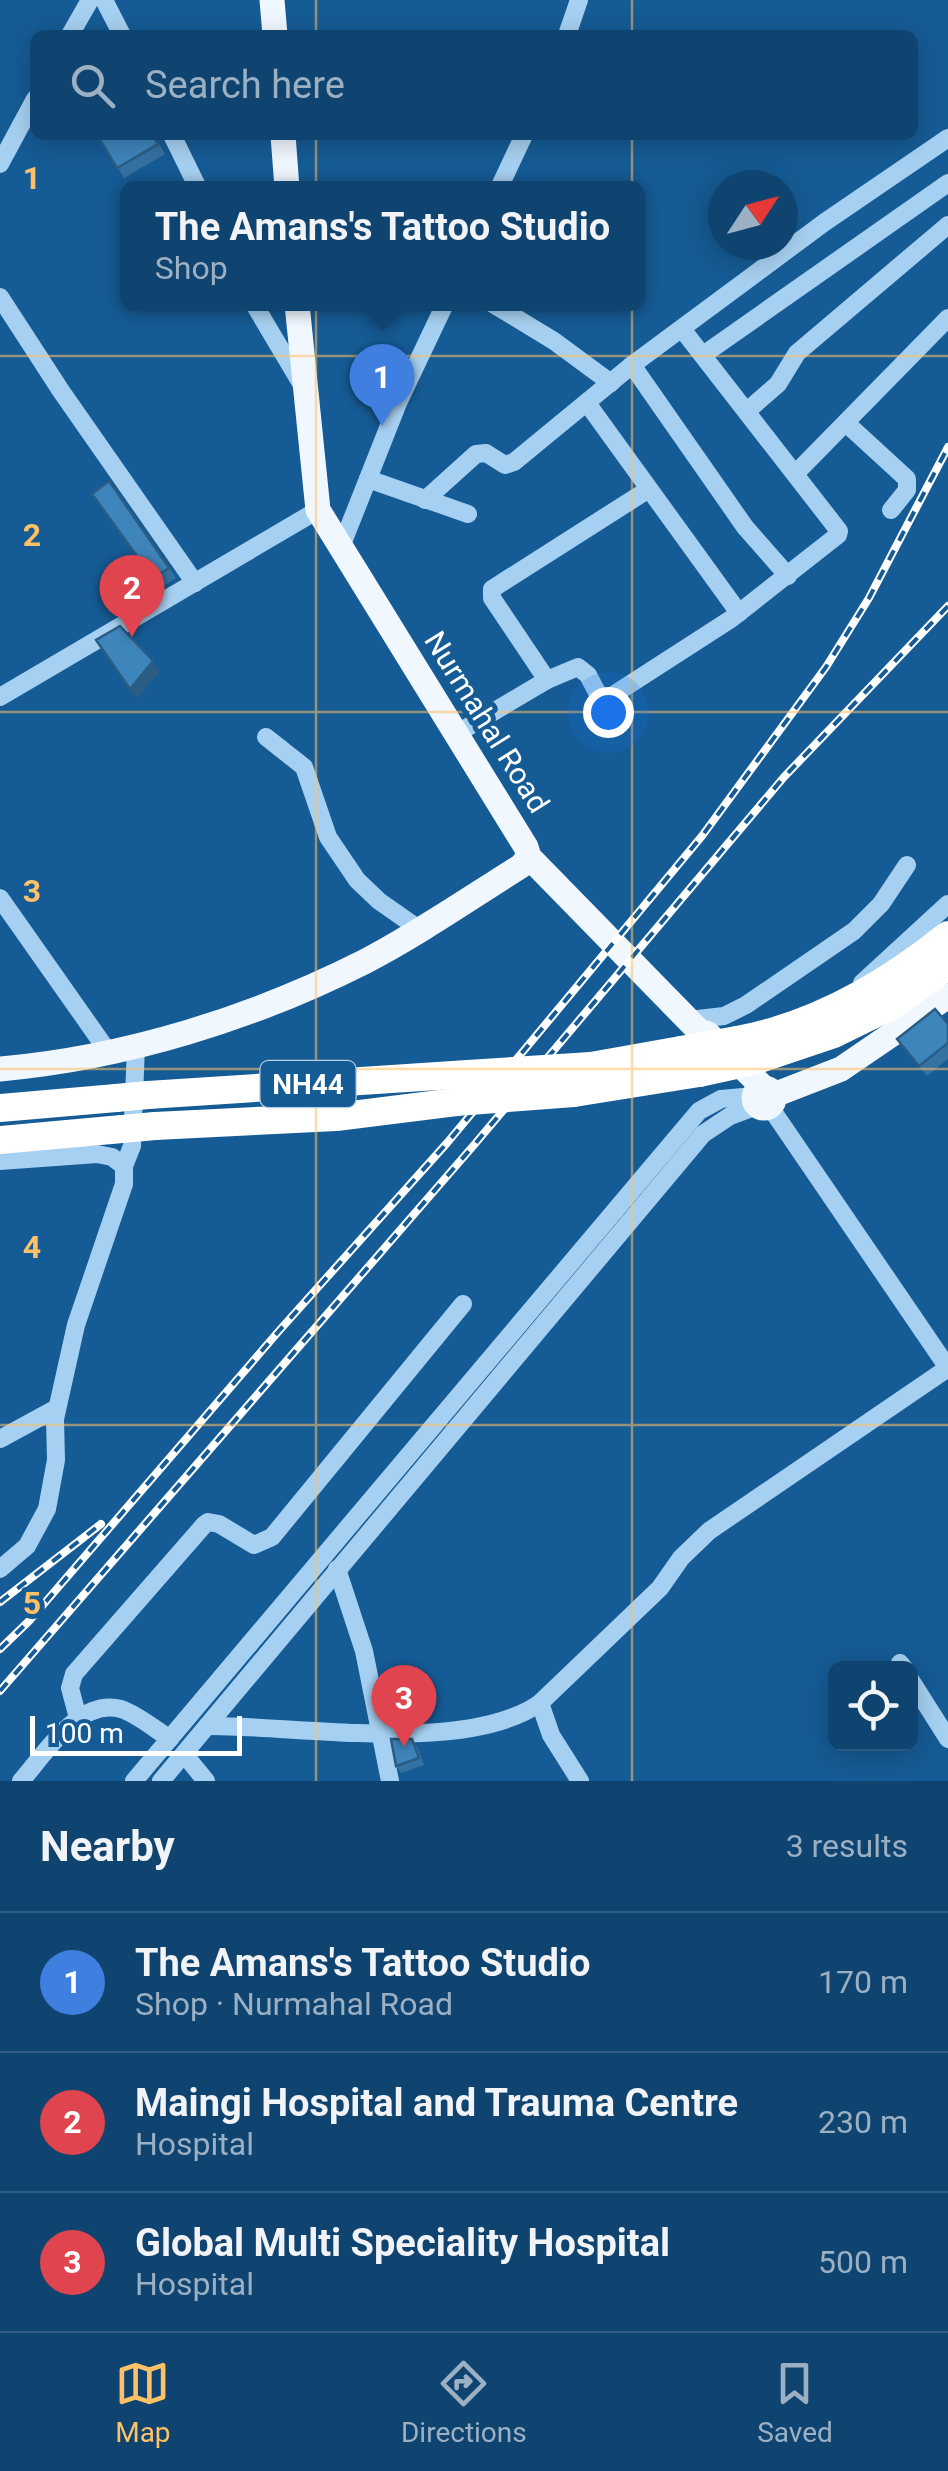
<!DOCTYPE html>
<html lang="en">
<head>
<meta charset="utf-8">
<style>
  :root { --surface:#104470; --page:#194b75; --text:#f1f3f6; --muted:#9cb0c3; --line:#305c83; --accent:#ffc166 }
  body { margin:0; font-family:Roboto,sans-serif; background:var(--page); color:var(--text) }
  .controls { position:absolute; right:30px; bottom:30px; display:grid; overflow:hidden; border-radius:15px; box-shadow:0 5px 25px #0003 }
  .controls button { width:90px; height:90px; display:grid; place-items:center; padding:0; border:0; border-bottom:2px solid var(--line); background:var(--surface); color:var(--text); font:50px sans-serif }
  .compass { position:absolute; left:708px; top:170px; width:90px; height:90px; border-radius:50%; background:var(--surface); box-shadow:0 5px 25px #0003; rotate:54deg }
  .scale { position:absolute; left:30px; bottom:25px; width:212px; box-sizing:border-box; padding-left:10px; border:5px solid #fff; border-top:0; font-size:28px; line-height:35px; white-space:nowrap; color:#fff; -webkit-text-stroke:8px #155b95; paint-order:stroke }
  .you { position:absolute; left:608px; top:712px; width:35px; height:35px; margin:-25px; border:8px solid #fff; border-radius:50%; background:#1a73e8; box-shadow:0 0 0 15px #1a73e833 }
  .badge { display:grid; place-items:center; width:65px; height:65px; border-radius:50%; background:var(--accent); color:#fff; font-size:32px; font-weight:700 }
  .pin { position:absolute; translate:-50% -82px; filter:drop-shadow(0 2px 5px #0008) }
  .pin::after { content:''; position:absolute; top:52px; width:35px; height:30px; background:inherit; clip-path:polygon(0 0,100% 0,50% 100%) }
  .popup { position:absolute; left:120px; top:181px; width:525px; height:130px; box-sizing:border-box; display:grid; place-content:center; border-radius:15px; background:var(--surface); filter:drop-shadow(0 2px 8px #0005); font-size:32px; white-space:nowrap; color:var(--muted) }
  .popup b { font-size:38px; color:var(--text) }
  .popup::after { content:''; position:absolute; left:50%; top:100%; margin-left:-20px; border:20px solid transparent; border-top-color:var(--surface) }
  .list { margin:0; padding:0; list-style:none }
  h2 { display:flex; justify-content:space-between; align-items:center; height:130px; margin:0; padding:0 40px; font-size:42px }
  h2 small { font-size:32px; font-weight:400; color:var(--muted) }
  .list li { display:grid; grid-template-columns:65px 1fr auto; gap:30px; align-items:center; box-sizing:border-box; height:140px; padding:0 40px; border-top:2px solid var(--line) }
  .list b { display:block; font-size:38px; white-space:nowrap }
  .list p { margin:0; font-size:32px; white-space:nowrap; color:var(--muted) }
  .list em { font-size:32px; font-style:normal; color:var(--muted) }
  .icon { flex:none; width:55px; height:55px; fill:none; stroke:currentColor; stroke-width:2; stroke-linecap:round; stroke-linejoin:round }
  .map { position:relative; flex:none; width:948px; height:1781px; overflow:hidden }
  .search { position:absolute; background:var(--surface); box-shadow:0 5px 25px #0003; left:30px; right:30px; top:30px; height:110px; display:flex; align-items:center; gap:25px; box-sizing:border-box; padding:0 35px; border-radius:15px; color:var(--muted); font-size:38px }
  .sheet { height:550px; background:var(--surface) }
  nav { display:flex; justify-content:space-around; align-items:center; box-sizing:border-box; height:140px; border-top:2px solid var(--line); background:var(--surface); font-size:28px; color:var(--muted) }
  nav a { display:grid; justify-items:center; gap:5px }
  nav .on { color:var(--accent) }
  .map>svg:first-child { display:block }
  .lines { fill:none; stroke-linecap:round; stroke-linejoin:round }
  .minor { stroke:#a6d0f1; stroke-width:18 }
  .major { stroke:#f0f7ff; stroke-width:25 }
  .highway { stroke:#fff; stroke-width:28 }
  .rail-casing { stroke:#fff; stroke-width:8 }
  .rail { stroke:#155b95; stroke-width:4; stroke-dasharray:11; stroke-linecap:butt }
  .highway-bridge { stroke:#fff; stroke-width:28 }
  .wall { fill:#3572a2 }
  .shaded-wall { fill:#2b5d84 }
  .building { fill:#3e85bc; stroke:#2b5d84; stroke-width:2.5 }
  .grid { fill:none; stroke:#ffc166; stroke-width:2.5; stroke-opacity:0.55 }
  .labels { text-anchor:middle; dominant-baseline:central; stroke-width:10; stroke-linejoin:round; paint-order:stroke }
  .shield { fill:#155b95; stroke:#b9cedf; stroke-width:2.5 }
  .shield-label { font-size:28px; font-weight:bold; fill:#fff }
  .street-label { font-size:30px; fill:#fff; stroke:#155b95 }
  .grid-label { font-size:32px; text-anchor:middle; font-weight:bold; fill:#ffc166; stroke:#155b95; stroke-width:10; stroke-linejoin:round; paint-order:stroke }
</style>
</head>
<body>
<div class="map">
<svg width="948" height="1781" viewBox="0 0 948 1781">
  <rect width="100%" height="100%" fill="#155b95"/>
  <g class="lines">
    <g class="minor">
      <path d="M104,0L122,35"/>
      <path d="M70,35L90,0"/>
      <path d="M567,35L579,0"/>
      <path d="M172,135L198,188"/>
      <path d="M0,164L35,99"/>
      <path d="M499,188L524,135"/>
      <path d="M0,297L61,391L195,583"/>
      <path d="M254,304L302,385"/>
      <path d="M493,304L554,341L611,383"/>
      <path d="M703,355L948,183"/>
      <path d="M632,365L745,527L788,576"/>
      <path d="M587,403L739,613"/>
      <path d="M747,411L778,384L797,353L948,225"/>
      <path d="M846,423L907,479V490L891,510"/>
      <path d="M796,473L948,318"/>
      <path d="M368,479L468,514"/>
      <path d="M425,500L476,454L486,453L505,465L514,462L632,365L825,222L948,138"/>
      <path d="M341,547L398,403L445,304"/>
      <path d="M547,680L492,598V589L649,489"/>
      <path d="M0,697L318,510"/>
      <path d="M456,734L547,680L578,667L588,675L600,698L607,699L731,619L838,535L839,531L682,329"/>
      <path d="M266,737L304,767L328,837L357,880L379,901L419,929"/>
      <path d="M0,898L109,1053"/>
      <path d="M862,983L948,904"/>
      <path d="M689,1020L724,1016L746,1005L854,931L881,904L907,865"/>
      <path d="M0,1161L97,1154L112,1157L124,1166V1184L76,1325L55,1419L56,1460L47,1509L27,1546L0,1569"/>
      <path d="M124,1166L132,1146L136,1046"/>
      <path d="M0,1439L57,1408"/>
      <path d="M337,1569L364,1651L390,1781"/>
      <path d="M900,1663L904,1668"/>
      <path d="M910,1679L948,1739"/>
      <path d="M540,1703L551,1735L580,1781"/>
      <path d="M78,1718L70,1688L74,1674L204,1525L208,1522L219,1524L254,1545L272,1537L463,1304"/>
      <path d="M207,1726C297,1725 466,1755 540,1703L660,1588L681,1558L709,1531L948,1368L770,1107"/>
      <path d="M184,1754L206,1781"/>
      <path d="M21,1781C44,1755 79,1697 121,1709C137,1714 156,1730 170,1739"/>
      <path d="M134,1781L699,1111L721,1099L754,1096"/>
      <path d="M161,1781L703,1134L730,1116L757,1106"/>
    </g>
    <g class="major">
      <path d="M272,0L275,35"/>
      <path d="M283,135L287,188"/>
      <path d="M529,857L700,1032L707,1033L764,1088"/>
      <path d="M0,1069C125,1058 253,1018 364,962C418,934 470,898 521,866L529,857L526,847L318,510L297,304"/>
      <circle cx="764" cy="1098" r="10"/>
      <path d="M774,1095L841,1069L948,996"/>
    </g>
    <g class="highway">
      <path d="M737,1040C815,1026 887,984 948,935"/>
      <path d="M754,1061L834,1034L893,1005L948,966"/>
      <path d="M591,1066L681,1050"/>
      <path d="M574,1093L699,1073"/>
      <path d="M148,1095L468,1074"/>
      <path d="M0,1108L116,1098"/>
      <path d="M155,1126L336,1117L456,1102"/>
      <path d="M0,1140L122,1129"/>
    </g>
    <g class="rail-casing">
      <g id="rail">
        <path d="M0,1602L101,1524"/>
        <path d="M0,1649L30,1620L278,1332L447,1143L702,836L826,667L869,598L948,447"/>
        <path d="M0,1691L474,1145L784,777L948,606"/>
      </g>
    </g>
    <use href="#rail" class="rail"/>
    <g class="highway-bridge">
      <path d="M681,1050L737,1040"/>
      <path d="M699,1073L754,1061"/>
      <path d="M468,1074L591,1066"/>
      <path d="M116,1098L148,1095"/>
      <path d="M456,1102L574,1093"/>
      <path d="M122,1129L155,1126"/>
    </g>
  </g>
  <g class="wall">
    <path d="M97,135H154L165,154L124,178Z"/>
    <path d="M109,481L176,578L160,588L92,494Z"/>
    <path d="M948,1024V1059L927,1076L897,1039Z"/>
    <path d="M417,1746L424,1765L401,1773L396,1766Z"/>
  </g>
  <path class="shaded-wall" d="M153,661L160,671L137,699L130,689Z"/>
  <g class="building">
    <path d="M97,135H152L158,144L117,168Z"/>
    <path d="M109,481L169,568L153,578L92,494Z"/>
    <path d="M120,626L153,661L130,689L96,640Z"/>
    <path d="M935,1009L948,1024V1043L919,1066L897,1039Z"/>
    <path d="M391,1739H412L419,1758L396,1766Z"/>
  </g>
  <path class="grid" d="M316,0V35M632,0V35M316,135V1781M632,135V1781M0,356H948M0,712H948M0,1069H948M0,1425H948"/>
  <g class="labels">
    <rect class="shield" x="260.5" y="1061" width="95" height="46" rx="8"/>
    <g class="shield-label">
      <text x="308" y="1084">NH44</text>
    </g>
    <g class="street-label">
      <text transform="translate(487 722) rotate(58)">Nurmahal Road</text>
    </g>
  </g>
  <g class="grid-label">
    <text x="32" y="189">1</text>
    <text x="32" y="546">2</text>
    <text x="32" y="902">3</text>
    <text x="32" y="1258">4</text>
    <text x="32" y="1614">5</text>
  </g>
</svg>
<div class="controls">
<button><svg class="icon" aria-label="locate" viewBox="0 0 24 24"><circle cx="12" cy="12" r="6"/><path d="M12 2v4M12 18v4M2 12h4M18 12h4"/></svg></button>
</div>
<svg class="compass" viewBox="-18 -18 36 36"><path d="M0-13l5 13h-10z" fill="#e53935"/><path d="M0 13l5-13h-10z" fill="#9cb0c3"/></svg>
<div class="scale">100 m</div>
<div class="you"></div>
<div class="pin badge" style="left:382px;top:426px;background:#3f7fe0">1</div>
<div class="popup"><b>The Amans's Tattoo Studio</b>Shop</div>
<div class="pin badge" style="left:132px;top:637px;background:#e0444e">2</div>
<div class="pin badge" style="left:404px;top:1747px;background:#e0444e">3</div>
<div class="search"><svg class="icon" aria-label="search" viewBox="0 0 24 24"><circle cx="10" cy="10" r="6"/><path d="M15 15l6 6"/></svg>Search here</div>
</div>
<section class="sheet">
<h2>Nearby<small>3 results</small></h2>
<ul class="list">
<li><span class="badge" style="background:#3f7fe0">1</span><div><b>The Amans's Tattoo Studio</b><p>Shop · Nurmahal Road</p></div><em>170 m</em></li>
<li><span class="badge" style="background:#e0444e">2</span><div><b>Maingi Hospital and Trauma Centre</b><p>Hospital</p></div><em>230 m</em></li>
<li><span class="badge" style="background:#e0444e">3</span><div><b>Global Multi Speciality Hospital</b><p>Hospital</p></div><em>500 m</em></li>
</ul>
</section>
<nav>
<a class="on"><svg class="icon" aria-label="map" viewBox="0 0 24 24"><path d="M3 6l6-2 6 2 6-2v14l-6 2-6-2-6 2zM9 4v14M15 6v14"/></svg>Map</a>
<a><svg class="icon" aria-label="directions" viewBox="0 0 24 24"><path d="M12 3l9 9-9 9-9-9zM9 14v-3h6M13 9l2 2-2 2"/></svg>Directions</a>
<a><svg class="icon" aria-label="saved" viewBox="0 0 24 24"><path d="M7 4h10v16l-5-4-5 4z"/></svg>Saved</a>
</nav>
</body>
</html>
